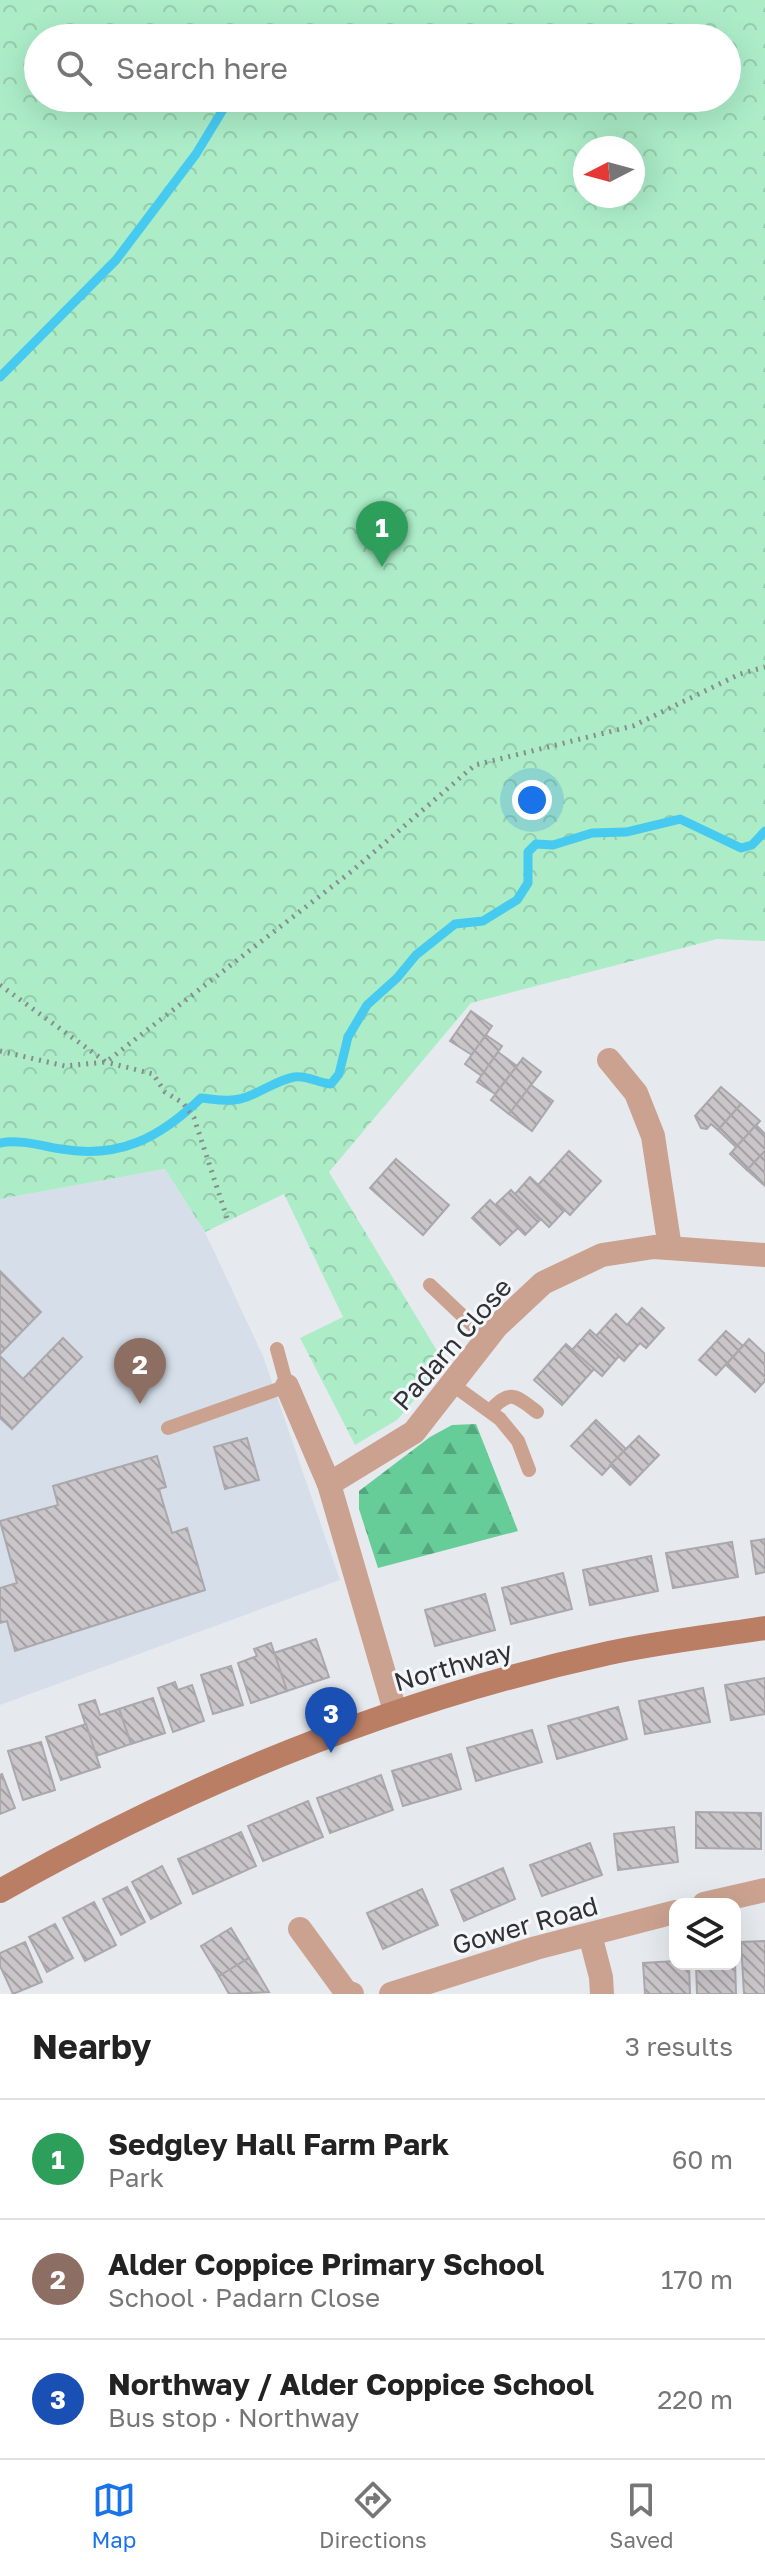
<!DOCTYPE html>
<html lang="en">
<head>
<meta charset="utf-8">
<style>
  :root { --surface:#fff; --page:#f2f2f2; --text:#222; --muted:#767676; --line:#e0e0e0; --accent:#1a73e8 }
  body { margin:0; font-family:"Golos Text",sans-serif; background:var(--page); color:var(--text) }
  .controls { position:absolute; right:24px; bottom:24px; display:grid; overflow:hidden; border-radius:16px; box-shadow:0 8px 32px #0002 }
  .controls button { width:72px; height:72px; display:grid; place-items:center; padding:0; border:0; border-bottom:2px solid var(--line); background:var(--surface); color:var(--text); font:40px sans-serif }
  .compass { position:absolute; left:573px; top:136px; width:72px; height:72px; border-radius:50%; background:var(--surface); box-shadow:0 8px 32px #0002; rotate:264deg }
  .you { position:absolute; left:532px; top:800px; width:28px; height:28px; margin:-20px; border:6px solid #fff; border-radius:50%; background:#1a73e8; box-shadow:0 0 0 12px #1a73e833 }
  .badge { display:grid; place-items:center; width:52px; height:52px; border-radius:50%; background:var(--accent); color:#fff; font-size:26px; font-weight:700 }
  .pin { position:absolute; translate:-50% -66px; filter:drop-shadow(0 2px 4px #0008) }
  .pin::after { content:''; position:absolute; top:42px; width:28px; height:24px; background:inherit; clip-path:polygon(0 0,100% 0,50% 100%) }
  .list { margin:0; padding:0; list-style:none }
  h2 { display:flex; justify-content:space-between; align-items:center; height:104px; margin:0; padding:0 32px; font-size:34px }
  h2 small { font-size:26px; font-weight:400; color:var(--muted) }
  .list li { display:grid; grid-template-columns:52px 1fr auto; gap:24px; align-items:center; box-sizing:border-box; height:120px; padding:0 32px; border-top:2px solid var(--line) }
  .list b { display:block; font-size:30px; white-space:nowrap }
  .list p { margin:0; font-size:26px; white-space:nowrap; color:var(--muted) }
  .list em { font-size:26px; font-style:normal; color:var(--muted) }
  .icon { flex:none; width:44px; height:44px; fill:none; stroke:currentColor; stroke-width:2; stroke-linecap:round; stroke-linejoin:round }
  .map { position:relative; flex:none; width:765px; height:1994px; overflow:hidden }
  .search { position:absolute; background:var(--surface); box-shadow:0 8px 32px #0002; left:24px; right:24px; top:24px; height:88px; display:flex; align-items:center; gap:20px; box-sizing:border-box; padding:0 28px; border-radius:44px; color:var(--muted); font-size:30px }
  .sheet { height:464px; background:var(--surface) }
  nav { display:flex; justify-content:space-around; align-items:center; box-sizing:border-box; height:112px; border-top:2px solid var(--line); background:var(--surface); font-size:22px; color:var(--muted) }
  nav a { display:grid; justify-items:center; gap:4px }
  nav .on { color:var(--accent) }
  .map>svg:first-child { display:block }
  .built { fill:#d6dfe9 }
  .forest { fill:url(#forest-firs) }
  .park { fill:url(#park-crowns); fill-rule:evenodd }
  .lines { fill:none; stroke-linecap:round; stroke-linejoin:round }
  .stream { stroke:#47caf0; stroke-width:9 }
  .building { fill:url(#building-back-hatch); stroke:#aba8ac; stroke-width:2 }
  .path { stroke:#898c8f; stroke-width:5; stroke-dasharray:2 6; stroke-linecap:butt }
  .lane { stroke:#cba290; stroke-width:14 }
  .street { stroke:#cba290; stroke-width:24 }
  .secondary { stroke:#ba7e64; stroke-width:24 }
  .labels { text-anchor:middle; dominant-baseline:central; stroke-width:6; stroke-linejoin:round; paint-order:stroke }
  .street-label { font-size:26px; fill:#2f3132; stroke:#f3f7fb }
</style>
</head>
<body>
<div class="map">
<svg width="765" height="1994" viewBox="0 0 765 1994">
  <defs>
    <pattern id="forest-firs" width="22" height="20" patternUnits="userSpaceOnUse" patternTransform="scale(2)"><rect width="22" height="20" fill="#66cc98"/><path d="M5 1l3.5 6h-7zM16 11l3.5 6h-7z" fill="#54a67d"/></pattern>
    <pattern id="park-crowns" width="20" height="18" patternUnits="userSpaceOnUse" patternTransform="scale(2)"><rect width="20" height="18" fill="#acedc8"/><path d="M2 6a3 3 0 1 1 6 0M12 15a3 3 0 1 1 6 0" fill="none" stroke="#94ccac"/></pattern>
    <pattern id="building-back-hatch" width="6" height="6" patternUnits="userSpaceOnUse" patternTransform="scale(2)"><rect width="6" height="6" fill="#c9c5c9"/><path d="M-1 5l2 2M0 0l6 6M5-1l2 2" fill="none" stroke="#a4a1a4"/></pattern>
  </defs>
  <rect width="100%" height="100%" fill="#e6eaee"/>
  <path class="built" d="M165,1169L205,1232L263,1356L340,1580L0,1705V1199Z"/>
  <path class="forest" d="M476,1424L518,1531L378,1568L359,1509V1491L430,1437L452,1425Z"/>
  <path class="park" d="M0,0H765V941L717,939L471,1003L329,1172L445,1364L397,1420L355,1445L300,1338L343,1317L284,1194L205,1232L165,1169L0,1199ZM38,38H727V98H38ZM585,148H633V196H585Z"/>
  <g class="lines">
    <g class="stream">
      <path d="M0,377L116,260L196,154L230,98"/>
      <path d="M0,1143C20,1139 42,1146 61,1149C119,1159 160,1138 201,1098C213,1099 227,1102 240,1099C258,1095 274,1081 294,1077C307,1075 318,1083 331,1084L339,1074L348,1037L367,1005L397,978L416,955L455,924L483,921L517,900L528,883V852L536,844L553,845L592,833L626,832L680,819L741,848L752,845L765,831"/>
    </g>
  </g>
  <g class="building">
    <path d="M471,1011L492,1026L472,1055L450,1041Z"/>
    <path d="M486,1035L502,1046L482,1076L465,1064Z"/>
    <path d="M498,1052L517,1066L495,1094L477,1082Z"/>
    <path d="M523,1058L541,1072L509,1114L491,1100Z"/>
    <path d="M531,1085L553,1101L532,1131L509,1114Z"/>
    <path d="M721,1087L741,1104L718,1130L711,1124L707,1129L701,1128L695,1116Z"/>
    <path d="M741,1104L760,1121L736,1147L718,1130Z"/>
    <path d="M756,1125L765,1134V1151L747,1170L730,1154Z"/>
    <path d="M569,1151L601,1181L570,1215L538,1185Z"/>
    <path d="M765,1151V1186L747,1170Z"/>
    <path d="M396,1159L449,1205L423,1235L370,1188Z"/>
    <path d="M530,1177L565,1210L549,1227L515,1194Z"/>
    <path d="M511,1190L540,1220L525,1235L495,1205Z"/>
    <path d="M490,1200L518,1228L500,1245L472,1218Z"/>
    <path d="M0,1271L41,1312L0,1354Z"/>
    <path d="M642,1308L664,1328L646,1348L640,1343L624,1361L596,1336L616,1314L627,1325Z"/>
    <path d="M590,1330L619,1356L602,1376L572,1350Z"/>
    <path d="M726,1331L743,1346L716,1375L699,1360Z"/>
    <path d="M63,1338L82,1357L12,1429L0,1418V1356L23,1379Z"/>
    <path d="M749,1339L765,1354V1381L755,1392L726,1365Z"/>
    <path d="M566,1344L594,1369L562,1405L534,1380Z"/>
    <path d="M596,1420L626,1449L602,1475L571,1446Z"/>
    <path d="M639,1436L659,1455L630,1485L610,1465Z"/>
    <path d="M247,1438L259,1480L225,1489L214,1447Z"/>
    <path d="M157,1456L166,1487L159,1489L172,1533L187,1528L205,1590L15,1651L7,1621L0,1623V1588L17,1583L0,1521L58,1505L53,1486Z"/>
    <path d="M765,1539V1572L756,1574L751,1541Z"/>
    <path d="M732,1542L738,1577L673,1588L666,1553Z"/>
    <path d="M651,1556L658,1591L590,1605L583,1570Z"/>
    <path d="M563,1573L572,1609L511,1624L502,1588Z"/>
    <path d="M485,1594L495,1630L435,1646L425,1610Z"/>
    <path d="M316,1639L329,1677L287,1691L274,1653Z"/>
    <path d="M271,1643L287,1691L251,1703L238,1663L257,1656L254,1649Z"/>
    <path d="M231,1666L243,1705L213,1714L201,1675Z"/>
    <path d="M765,1678V1714L731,1720L725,1685Z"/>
    <path d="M175,1682L178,1690L192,1685L204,1721L173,1732L158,1688Z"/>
    <path d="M703,1688L710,1722L645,1734L639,1701Z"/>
    <path d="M153,1698L165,1733L131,1744L119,1709Z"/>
    <path d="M95,1700L100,1715L119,1709L131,1744L96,1756L79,1705Z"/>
    <path d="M618,1707L627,1739L557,1759L548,1726Z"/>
    <path d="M86,1724L100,1767L61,1780L46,1737Z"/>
    <path d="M532,1730L542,1762L476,1781L467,1748Z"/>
    <path d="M41,1742L55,1790L23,1800L8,1751Z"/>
    <path d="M451,1754L461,1789L403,1806L392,1771Z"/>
    <path d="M2,1774L15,1808L0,1814V1775Z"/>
    <path d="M381,1775L393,1810L330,1833L317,1798Z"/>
    <path d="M308,1801L323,1837L263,1861L248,1826Z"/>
    <path d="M696,1812L761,1813V1849L696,1848Z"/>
    <path d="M674,1827L678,1862L618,1870L614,1834Z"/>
    <path d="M241,1832L256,1866L193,1894L178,1859Z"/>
    <path d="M590,1843L602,1875L542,1896L530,1865Z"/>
    <path d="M162,1866L181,1903L151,1919L132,1882Z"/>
    <path d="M503,1868L515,1899L464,1921L451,1890Z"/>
    <path d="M127,1887L145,1922L121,1935L103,1899Z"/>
    <path d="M422,1889L438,1925L383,1949L367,1913Z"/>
    <path d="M94,1902L116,1945L85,1961L63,1918Z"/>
    <path d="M55,1924L73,1958L47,1972L29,1937Z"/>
    <path d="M231,1928L249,1958L219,1976L201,1946Z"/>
    <path d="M765,1941V1994H744L741,1942Z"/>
    <path d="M25,1942L42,1982L13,1994L0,1966V1953Z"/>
    <path d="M249,1958L269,1992L229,1994L219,1976Z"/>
    <path d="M735,1960L736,1994H697L696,1964H735Z"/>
    <path d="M675,1961V1964H689L690,1994H645L643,1963Z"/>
  </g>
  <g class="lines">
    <g class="path">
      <path d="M0,985L106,1062L153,1074L165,1092L183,1103L194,1118L228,1221"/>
      <path d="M0,1051L65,1066L106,1062L352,871L475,765L633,726L740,674L765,667"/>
    </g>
    <g class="lane">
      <path d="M430,1285L487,1339"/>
      <path d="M453,1385L500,1419L518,1441L529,1470"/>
      <path d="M490,1411C510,1389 515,1395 537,1412"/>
      <path d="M168,1428L287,1386L277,1349"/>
    </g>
    <g class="street">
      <path d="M609,1060L636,1093L653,1136L670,1248"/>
      <path d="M287,1386L329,1484L395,1711"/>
      <path d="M329,1484L414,1432L496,1327L543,1283L602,1255L654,1247L765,1255"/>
      <path d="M704,1904L765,1890"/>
      <path d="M300,1929L346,1992L352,1994"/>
      <path d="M590,1935L601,1977L602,1994"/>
      <path d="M391,1994L536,1948L675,1912"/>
    </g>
    <path class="secondary" d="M0,1891C191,1783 394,1700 609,1653C660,1642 713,1636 765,1628"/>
  </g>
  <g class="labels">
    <g class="street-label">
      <text transform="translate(452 1344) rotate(-49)">Padarn Close</text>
      <text transform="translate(453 1666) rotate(-16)">Northway</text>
      <text transform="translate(525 1925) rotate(-16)">Gower Road</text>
    </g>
  </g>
</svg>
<div class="controls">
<button><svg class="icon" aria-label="layers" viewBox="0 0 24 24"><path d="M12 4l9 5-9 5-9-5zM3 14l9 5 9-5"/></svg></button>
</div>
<svg class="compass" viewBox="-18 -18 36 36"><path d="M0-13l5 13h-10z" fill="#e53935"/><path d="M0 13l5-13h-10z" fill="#767676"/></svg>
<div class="you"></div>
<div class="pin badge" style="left:382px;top:567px;background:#2e9e5b">1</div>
<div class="pin badge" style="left:140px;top:1404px;background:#8d6e63">2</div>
<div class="pin badge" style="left:331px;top:1753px;background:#1a4fb4">3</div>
<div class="search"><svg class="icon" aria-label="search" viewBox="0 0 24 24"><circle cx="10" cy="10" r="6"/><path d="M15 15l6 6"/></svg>Search here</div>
</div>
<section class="sheet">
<h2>Nearby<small>3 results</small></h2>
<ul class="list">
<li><span class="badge" style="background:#2e9e5b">1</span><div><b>Sedgley Hall Farm Park</b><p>Park</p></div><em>60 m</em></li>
<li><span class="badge" style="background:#8d6e63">2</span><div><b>Alder Coppice Primary School</b><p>School · Padarn Close</p></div><em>170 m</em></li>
<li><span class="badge" style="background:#1a4fb4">3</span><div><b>Northway / Alder Coppice School</b><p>Bus stop · Northway</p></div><em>220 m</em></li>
</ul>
</section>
<nav>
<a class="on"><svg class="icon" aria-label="map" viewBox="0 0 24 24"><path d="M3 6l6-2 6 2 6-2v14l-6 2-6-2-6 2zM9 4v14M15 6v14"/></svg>Map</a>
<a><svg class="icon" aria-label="directions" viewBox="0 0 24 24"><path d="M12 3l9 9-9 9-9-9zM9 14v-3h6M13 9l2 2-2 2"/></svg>Directions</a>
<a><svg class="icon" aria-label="saved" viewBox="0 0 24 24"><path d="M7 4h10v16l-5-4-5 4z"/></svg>Saved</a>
</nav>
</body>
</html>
